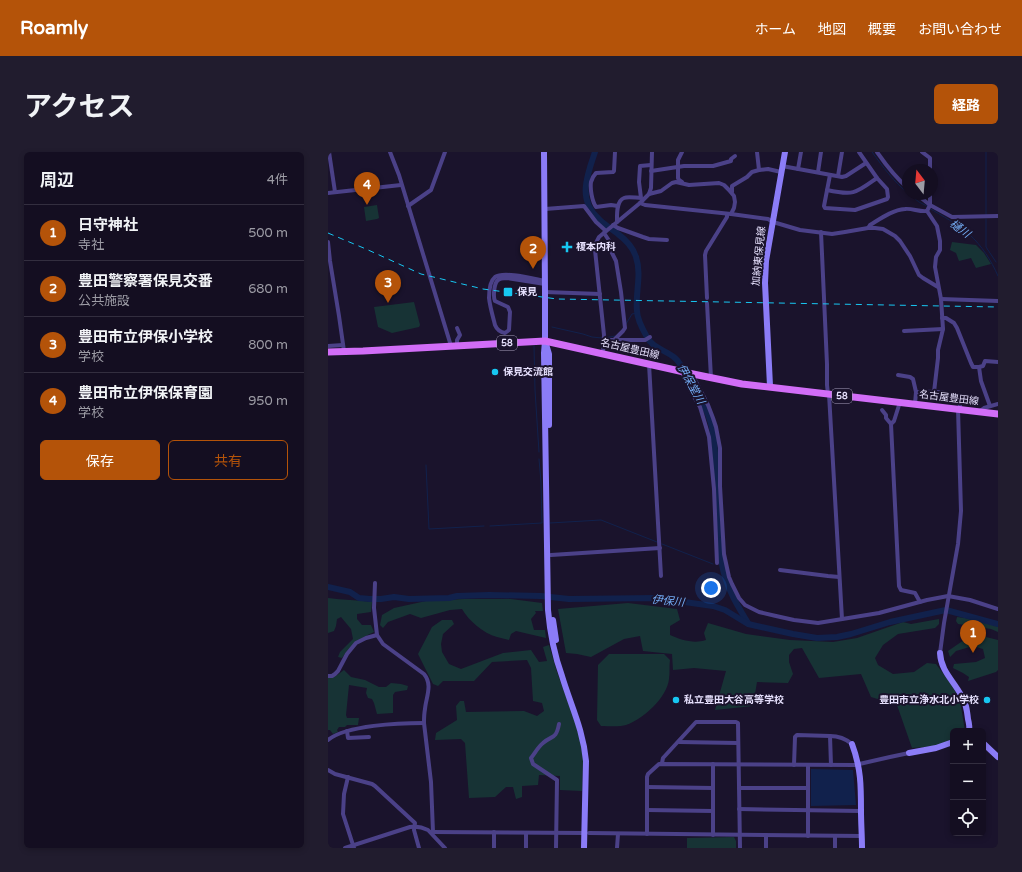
<!DOCTYPE html>
<html lang="ja">
<head>
<meta charset="utf-8">
<style>
  :root { --surface:#140e21; --page:#211c2e; --text:#f1f3f6; --muted:#9d9ca5; --line:#332e3f; --accent:#b45309 }
  body { margin:0; font-family:"Varela Round","Noto Sans JP",sans-serif; background:var(--page); color:var(--text) }
  .controls { position:absolute; right:12px; bottom:12px; display:grid; overflow:hidden; border-radius:6px; box-shadow:0 2px 6px #0003 }
  .controls button { width:36px; height:36px; display:grid; place-items:center; padding:0; border:0; border-bottom:1px solid var(--line); background:var(--surface); color:var(--text); font:20px sans-serif }
  .compass { position:absolute; left:574px; top:12px; width:36px; height:36px; border-radius:50%; background:var(--surface); box-shadow:0 2px 6px #0003; rotate:344deg }
  .you { position:absolute; left:383px; top:436px; width:14px; height:14px; margin:-10px; border:3px solid #fff; border-radius:50%; background:#1a73e8; box-shadow:0 0 0 6px #1a73e833 }
  .badge { display:grid; place-items:center; width:26px; height:26px; border-radius:50%; background:var(--accent); color:#fff; font-size:13px; font-weight:700 }
  .pin { position:absolute; translate:-50% -33px; filter:drop-shadow(0 1px 2px #0008) }
  .pin::after { content:''; position:absolute; top:21px; width:14px; height:12px; background:inherit; clip-path:polygon(0 0,100% 0,50% 100%) }
  .list { margin:0; padding:0; list-style:none }
  h2 { display:flex; justify-content:space-between; align-items:center; height:52px; margin:0; padding:0 16px; font-size:17px }
  h2 small { font-size:13px; font-weight:400; color:var(--muted) }
  .list li { display:grid; grid-template-columns:26px 1fr auto; gap:12px; align-items:center; box-sizing:border-box; height:56px; padding:0 16px; border-top:1px solid var(--line) }
  .list b { display:block; font-size:15px; white-space:nowrap }
  .list p { margin:0; font-size:13px; white-space:nowrap; color:var(--muted) }
  .list em { font-size:13px; font-style:normal; color:var(--muted) }
  .actions { display:flex; gap:8px; padding:12px 16px }
  .actions a { flex:1; padding:9px 0; border:1px solid var(--accent); border-radius:6px; text-align:center; font-size:14px; color:var(--accent) }
  .actions .main { background:var(--accent); color:#fff }
  .icon { flex:none; width:22px; height:22px; fill:none; stroke:currentColor; stroke-width:2; stroke-linecap:round; stroke-linejoin:round }
  .map { position:relative; flex:none; width:670px; height:696px; overflow:hidden; border-radius:6px }
  header { display:flex; align-items:center; gap:24px; box-sizing:border-box; height:56px; padding:0 20px; background:var(--accent); color:#fff }
  header strong { font-size:19px }
  nav { display:flex; gap:22px; margin-inline-start:auto; font-size:14px }
  .intro { display:flex; align-items:center; justify-content:space-between; box-sizing:border-box; height:96px; padding:0 24px }
  h1 { margin:0; font-size:28px }
  .button { padding:10px 18px; border-radius:6px; background:var(--accent); color:#fff; font-size:14px; font-weight:700 }
  main { display:flex; gap:24px; padding:0 24px }
  aside { flex:1; background:var(--surface); border-radius:6px; box-shadow:0 2px 6px #0003 }
  .map>svg:first-child { display:block }
  .green { fill:#173335 }
  .water { fill:#11214c }
  .lines { fill:none; stroke-linecap:round; stroke-linejoin:round }
  .stream { stroke:#11214c; stroke-width:1 }
  .river { stroke:#11214c; stroke-width:6 }
  .street { stroke:#4b4188; stroke-width:4 }
  .secondary { stroke:#8b7cf7; stroke-width:6 }
  .primary { stroke:#d16df7; stroke-width:7 }
  .rail { stroke:#17c7f2; stroke-width:1; stroke-dasharray:6 5; stroke-linecap:butt }
  .poi-dot { fill:#17c7f2; stroke:#1a132c; stroke-width:1.5 }
  .labels { text-anchor:middle; dominant-baseline:central; stroke-width:4; stroke-linejoin:round; paint-order:stroke }
  .shield { fill:#1a132c; stroke:#a9a2be; stroke-width:1 }
  .shield-label { font-size:9px; font-weight:bold; fill:#e6e0fd }
  .poi-label { font-size:10px; font-weight:bold; fill:#e6e0fd; stroke:#1a132c; text-anchor:start }
  .street-label { font-size:10px; fill:#e6e0fd; stroke:#1a132c }
  .water-label { font-size:11px; font-style:italic; fill:#74aef7; stroke:#1a132c }
</style>
</head>
<body>
<header>
<strong>Roamly</strong>
<nav><a>ホーム</a><a>地図</a><a>概要</a><a>お問い合わせ</a></nav>
</header>
<div class="intro"><h1>アクセス</h1><a class="button">経路</a></div>
<main>
<aside>
<h2>周辺<small>4件</small></h2>
<ul class="list">
<li><span class="badge">1</span><div><b>日守神社</b><p>寺社</p></div><em>500 m</em></li>
<li><span class="badge">2</span><div><b>豊田警察署保見交番</b><p>公共施設</p></div><em>680 m</em></li>
<li><span class="badge">3</span><div><b>豊田市立伊保小学校</b><p>学校</p></div><em>800 m</em></li>
<li><span class="badge">4</span><div><b>豊田市立伊保保育園</b><p>学校</p></div><em>950 m</em></li>
</ul>
<div class="actions"><a class="main">保存</a><a>共有</a></div>
</aside>
<div class="map">
<svg width="670" height="696" viewBox="0 0 670 696">
  <rect width="100%" height="100%" fill="#1a132c"/>
  <g class="green">
    <path d="M49,53L51,66L49,67L38,69L36,55Z"/>
    <path d="M624,90L648,93L656,101L663,112L648,116L643,106L631,109L628,101L622,98Z"/>
    <path d="M86,150L92,173L91,175L64,181L50,175L46,155Z"/>
    <path d="M0,446C15,448 29,448 44,450L43,460L29,462V467L34,473H43L46,480C31,487 23,492 14,506L10,505L12,500L25,487L23,477L13,465L9,467L8,474L6,479L0,481Z"/>
    <path d="M136,447H183L214,451L215,459H207L208,461L203,467L206,478H217L218,486L188,479L183,482L181,488C177,487 173,486 169,485C155,481 141,469 134,457L122,458L93,466L82,462L60,470L55,476L52,473L54,463L66,456L98,449Z"/>
    <path d="M300,451L349,457L352,468L342,474V483C353,488 366,492 378,488L376,481L380,471L418,482L462,488L505,490L529,486L575,470L583,472L611,467V472L607,476L570,482L555,493L547,506L550,513L565,522L586,520L599,511L608,512L623,532L632,548L637,579H625V586L611,594L584,596L569,553L543,545L533,522L491,526L474,496L466,497L461,503V510L465,522L460,531L429,530L425,554L387,558L398,519L366,516L345,518L344,502L315,499L312,484L296,487L263,505L249,502L238,501L230,457Z"/>
    <path d="M629,465L637,466L670,474V480L663,477L630,472L628,469Z"/>
    <path d="M114,468H124L126,472L115,482L113,492L114,500L121,512L133,517L175,501L203,498L211,510L219,509L215,495L221,493L229,520L246,567L252,587L255,607L254,639L232,638V624L211,623L210,633L194,634V645L188,647L185,635H178L167,645L141,646L137,591L133,587L107,588L108,581L129,568L128,554L132,549H136L138,560L196,559L209,564L216,559L214,551L205,549L203,516L199,508L164,510L146,529H115L110,534L105,532L90,502L104,475Z"/>
    <path d="M654,484L670,488V518L668,520L640,529L641,525L635,521L625,516L626,512L648,510L657,506L655,497L645,494L628,499L622,505L620,499L636,488Z"/>
    <path d="M281,502H336L342,508C341,514 342,520 341,527C339,545 316,567 298,573C292,575 280,574 273,574L269,568L270,513Z"/>
    <path d="M16,518L23,525L37,528L51,535H58L63,531L73,532L80,534L79,538L67,540L65,543V561L49,562L46,551L44,547L40,546L38,541L39,536L21,533L18,563L19,566H31L30,573H19L17,575H11L9,578L10,580L5,582L2,578H0V525L8,524Z"/>
    <path d="M406,685L408,689V696H359V686Z"/>
  </g>
  <path class="water" d="M483,617L525,618L528,653L483,654Z"/>
  <g class="lines">
    <g class="stream">
      <path d="M544,0C555,15 566,30 580,41"/>
      <path d="M658,0V63"/>
      <path d="M581,42L591,50L599,54"/>
      <path d="M601,56C613,63 631,73 641,82C654,94 663,108 670,124"/>
      <path d="M658,67V95L668,110"/>
      <path d="M298,172L304,162L309,161"/>
      <path d="M224,175L255,182L264,185L274,186"/>
      <path d="M277,186L287,184"/>
      <path d="M206,194L207,238L211,300"/>
      <path d="M98,313L101,377L156,374"/>
      <path d="M222,371L273,368L329,390"/>
      <path d="M162,374L214,371L213,330L211,307"/>
      <path d="M334,392L385,412"/>
    </g>
    <g class="river">
      <path d="M267,0C259,23 249,48 271,67C277,73 284,77 290,82C298,88 305,95 308,105C314,123 307,141 309,159C309,166 315,178 319,185C324,196 338,198 347,206C355,213 357,223 362,232C364,234 366,236 368,239C372,246 377,255 380,263C388,283 387,305 388,326C389,346 390,366 391,386C392,399 393,413 397,425C402,442 411,456 420,471"/>
      <path d="M0,435L22,440L31,446L42,447H53L66,445L81,447L121,446L129,444L161,443L213,444L241,447L328,446L385,454L397,458L420,472L465,482L489,486L509,485L523,482L562,470L613,459L618,458L670,472"/>
    </g>
    <g class="street">
      <path d="M1,0L7,40"/>
      <path d="M62,0L71,23L123,194"/>
      <path d="M287,0L286,19L285,20L268,21C266,23 264,27 263,30C262,37 264,49 268,55L283,53L290,54"/>
      <path d="M354,0L350,8V26L351,28L354,30"/>
      <path d="M429,0L431,18"/>
      <path d="M549,0C558,13 568,26 580,36"/>
      <path d="M594,0L602,6V18"/>
      <path d="M454,14L514,25L518,24L538,11"/>
      <path d="M470,17L473,0"/>
      <path d="M323,19L356,14H385L403,9V7L407,4"/>
      <path d="M490,20L493,0"/>
      <path d="M502,23L496,54L497,56L527,58L559,47L560,45L559,37L549,26L531,0"/>
      <path d="M510,24L514,0"/>
      <path d="M499,38C526,44 528,41 549,26"/>
      <path d="M404,40V34L419,25L424,20L431,18L440,17L453,20"/>
      <path d="M0,41L73,33"/>
      <path d="M321,42L333,39L344,31L348,30L361,33L391,31L396,33L401,38L406,44L407,50L406,56L403,62"/>
      <path d="M588,42L602,53L624,65L670,64"/>
      <path d="M312,51L317,53L403,62L440,67L445,70L472,78L504,82L517,80L540,76H547L555,77L567,84L572,89L582,104L591,123L595,126L610,135"/>
      <path d="M80,54L103,38L117,0"/>
      <path d="M217,57L256,54L268,70L278,79"/>
      <path d="M599,59L609,74L612,89V98L608,105L607,115L613,147L615,177L610,198V206L606,240"/>
      <path d="M599,59L602,53V42"/>
      <path d="M289,70C289,63 288,49 296,46C300,44 308,46 313,46L311,30L312,14L323,13"/>
      <path d="M285,73L290,76L315,85L321,87L339,88"/>
      <path d="M540,76L542,73C552,67 564,58 577,57C584,56 591,60 599,59"/>
      <path d="M493,80L499,212V233L500,242"/>
      <path d="M276,81L282,90L283,99L288,109L293,140L297,176L295,179L286,188"/>
      <path d="M0,90L2,109L11,164L16,199"/>
      <path d="M217,129C206,127 176,119 167,125C162,129 161,139 161,146C162,155 165,165 167,173C169,178 172,180 177,181L181,178L182,160L180,155L167,149C165,145 166,133 169,129C172,126 175,126 179,126L217,132"/>
      <path d="M217,140L272,142"/>
      <path d="M379,146L377,103L378,99L399,65V62"/>
      <path d="M613,147L670,149"/>
      <path d="M379,151L383,226"/>
      <path d="M614,166H618L626,171L629,176L643,211L645,215H651L653,229L662,254"/>
      <path d="M129,176L132,183L129,188V193"/>
      <path d="M576,179L615,177"/>
      <path d="M276,188H317L322,185"/>
      <path d="M0,194L15,193"/>
      <path d="M275,201L276,183L267,98L268,91L271,85L312,51L321,42L323,36L324,0"/>
      <path d="M321,212L333,424"/>
      <path d="M651,215L655,214L657,209L670,210"/>
      <path d="M354,220L361,236L372,255L381,285L386,337L389,411"/>
      <path d="M365,222L367,228L380,253L385,266L388,275L392,296V334L396,402L401,425L404,432L411,446L417,453L431,460L448,464L466,468L490,471L551,461L599,448L620,444L642,448L670,457"/>
      <path d="M570,223L582,225L585,227L588,240"/>
      <path d="M501,242L514,467"/>
      <path d="M572,250L566,269L563,272L571,434L573,438L587,441L592,450"/>
      <path d="M587,252L588,240C598,240 625,238 630,248C632,251 632,255 633,258"/>
      <path d="M554,258L558,263V266L563,272"/>
      <path d="M652,259L656,256L670,252"/>
      <path d="M223,403L332,396"/>
      <path d="M452,418L500,424L511,425"/>
      <path d="M47,431L46,456L49,483L55,492L96,522C105,533 98,545 97,557C96,562 96,566 96,571L103,630L105,680"/>
      <path d="M612,501L616,471L630,392L633,359L630,257"/>
      <path d="M0,524H4L7,522L10,519L19,502L28,491L38,486L49,483"/>
      <path d="M19,579L20,586L41,585"/>
      <path d="M502,584C510,584 518,587 524,592"/>
      <path d="M0,588C18,573 72,571 96,571"/>
      <path d="M351,590L410,591"/>
      <path d="M334,611L335,606L368,570H408L410,571L412,696"/>
      <path d="M466,613L467,585L469,583L502,584L503,613"/>
      <path d="M0,618L7,622L44,632L47,634L87,671L86,678L91,696"/>
      <path d="M20,625L16,642L15,662L26,696"/>
      <path d="M319,635L385,636"/>
      <path d="M411,636H480"/>
      <path d="M411,657L533,659"/>
      <path d="M319,658L385,659"/>
      <path d="M103,680L257,681"/>
      <path d="M261,681L534,684"/>
      <path d="M319,682V625L320,622L331,612L527,613L562,605L581,601"/>
      <path d="M385,683V612"/>
      <path d="M480,684V613"/>
      <path d="M507,684V696"/>
      <path d="M17,696L82,675C88,674 94,675 100,678L117,696"/>
      <path d="M166,696V680"/>
      <path d="M198,696V681"/>
      <path d="M228,696L229,628L205,612L203,606C207,601 210,595 215,591C224,583 228,588 231,572"/>
      <path d="M289,696L290,682"/>
      <path d="M438,696V683"/>
    </g>
    <g class="secondary">
      <path d="M216,0L217,140V189L216,201L220,458C222,481 226,502 234,524C243,554 255,577 258,609L256,696"/>
      <path d="M218,192L221,202V273"/>
      <path d="M442,234L437,131L438,109L457,0"/>
      <path d="M225,468L228,488"/>
      <path d="M612,501C613,519 625,528 633,543C638,550 639,558 640,567C641,571 642,575 641,579"/>
      <path d="M655,591L670,605"/>
      <path d="M524,592C533,616 533,634 533,659C533,671 534,684 534,696"/>
      <path d="M581,601L608,596L625,590"/>
    </g>
    <path class="primary" d="M0,200L35,199L217,189L365,222L414,232L670,262"/>
    <path class="rail" d="M0,81L7,84L38,97L93,122L155,137L229,147L670,155"/>
  </g>
  <g class="poi-dot">
    <path d="M237 89h4v4h4v4h-4v4h-4v-4h-4v-4h4z"/>
    <rect x="175" y="135" width="10" height="10" rx="2"/>
    <circle cx="167" cy="220" r="4"/>
    <circle cx="348" cy="548" r="4"/>
    <circle cx="659" cy="548" r="4"/>
  </g>
  <g class="labels">
    <g class="shield">
      <rect x="169" y="184" width="20" height="14" rx="3"/>
      <rect x="504" y="237" width="20" height="14" rx="3"/>
    </g>
    <g class="shield-label">
      <text x="179" y="191">58</text>
      <text x="514" y="244">58</text>
    </g>
    <g class="poi-label">
      <text x="248" y="95">榎本内科</text>
      <text x="189" y="140">保見</text>
      <text x="175" y="220">保見交流館</text>
      <text x="356" y="548">私立豊田大谷高等学校</text>
      <text x="651" y="548" text-anchor="end">豊田市立浄水北小学校</text>
    </g>
    <g class="street-label">
      <text transform="translate(431 104) rotate(-84)">加納東保見線</text>
      <text transform="translate(302 197) rotate(13)">名古屋豊田線</text>
      <text transform="translate(621 246) rotate(7)">名古屋豊田線</text>
    </g>
    <g class="water-label">
      <text transform="translate(632 77) rotate(36)">樋川</text>
      <text transform="translate(363 232) rotate(61)">伊保堂川</text>
      <text transform="translate(340 449) rotate(6)">伊保川</text>
    </g>
  </g>
</svg>
<div class="controls">
<button>+</button>
<button>−</button>
<button><svg class="icon" aria-label="locate" viewBox="0 0 24 24"><circle cx="12" cy="12" r="6"/><path d="M12 2v4M12 18v4M2 12h4M18 12h4"/></svg></button>
</div>
<svg class="compass" viewBox="-18 -18 36 36"><path d="M0-13l5 13h-10z" fill="#e53935"/><path d="M0 13l5-13h-10z" fill="#9d9ca5"/></svg>
<div class="you"></div>
<div class="pin badge" style="left:645px;top:501px">1</div>
<div class="pin badge" style="left:205px;top:117px">2</div>
<div class="pin badge" style="left:60px;top:151px">3</div>
<div class="pin badge" style="left:39px;top:53px">4</div>
</div>
</main>
</body>
</html>
